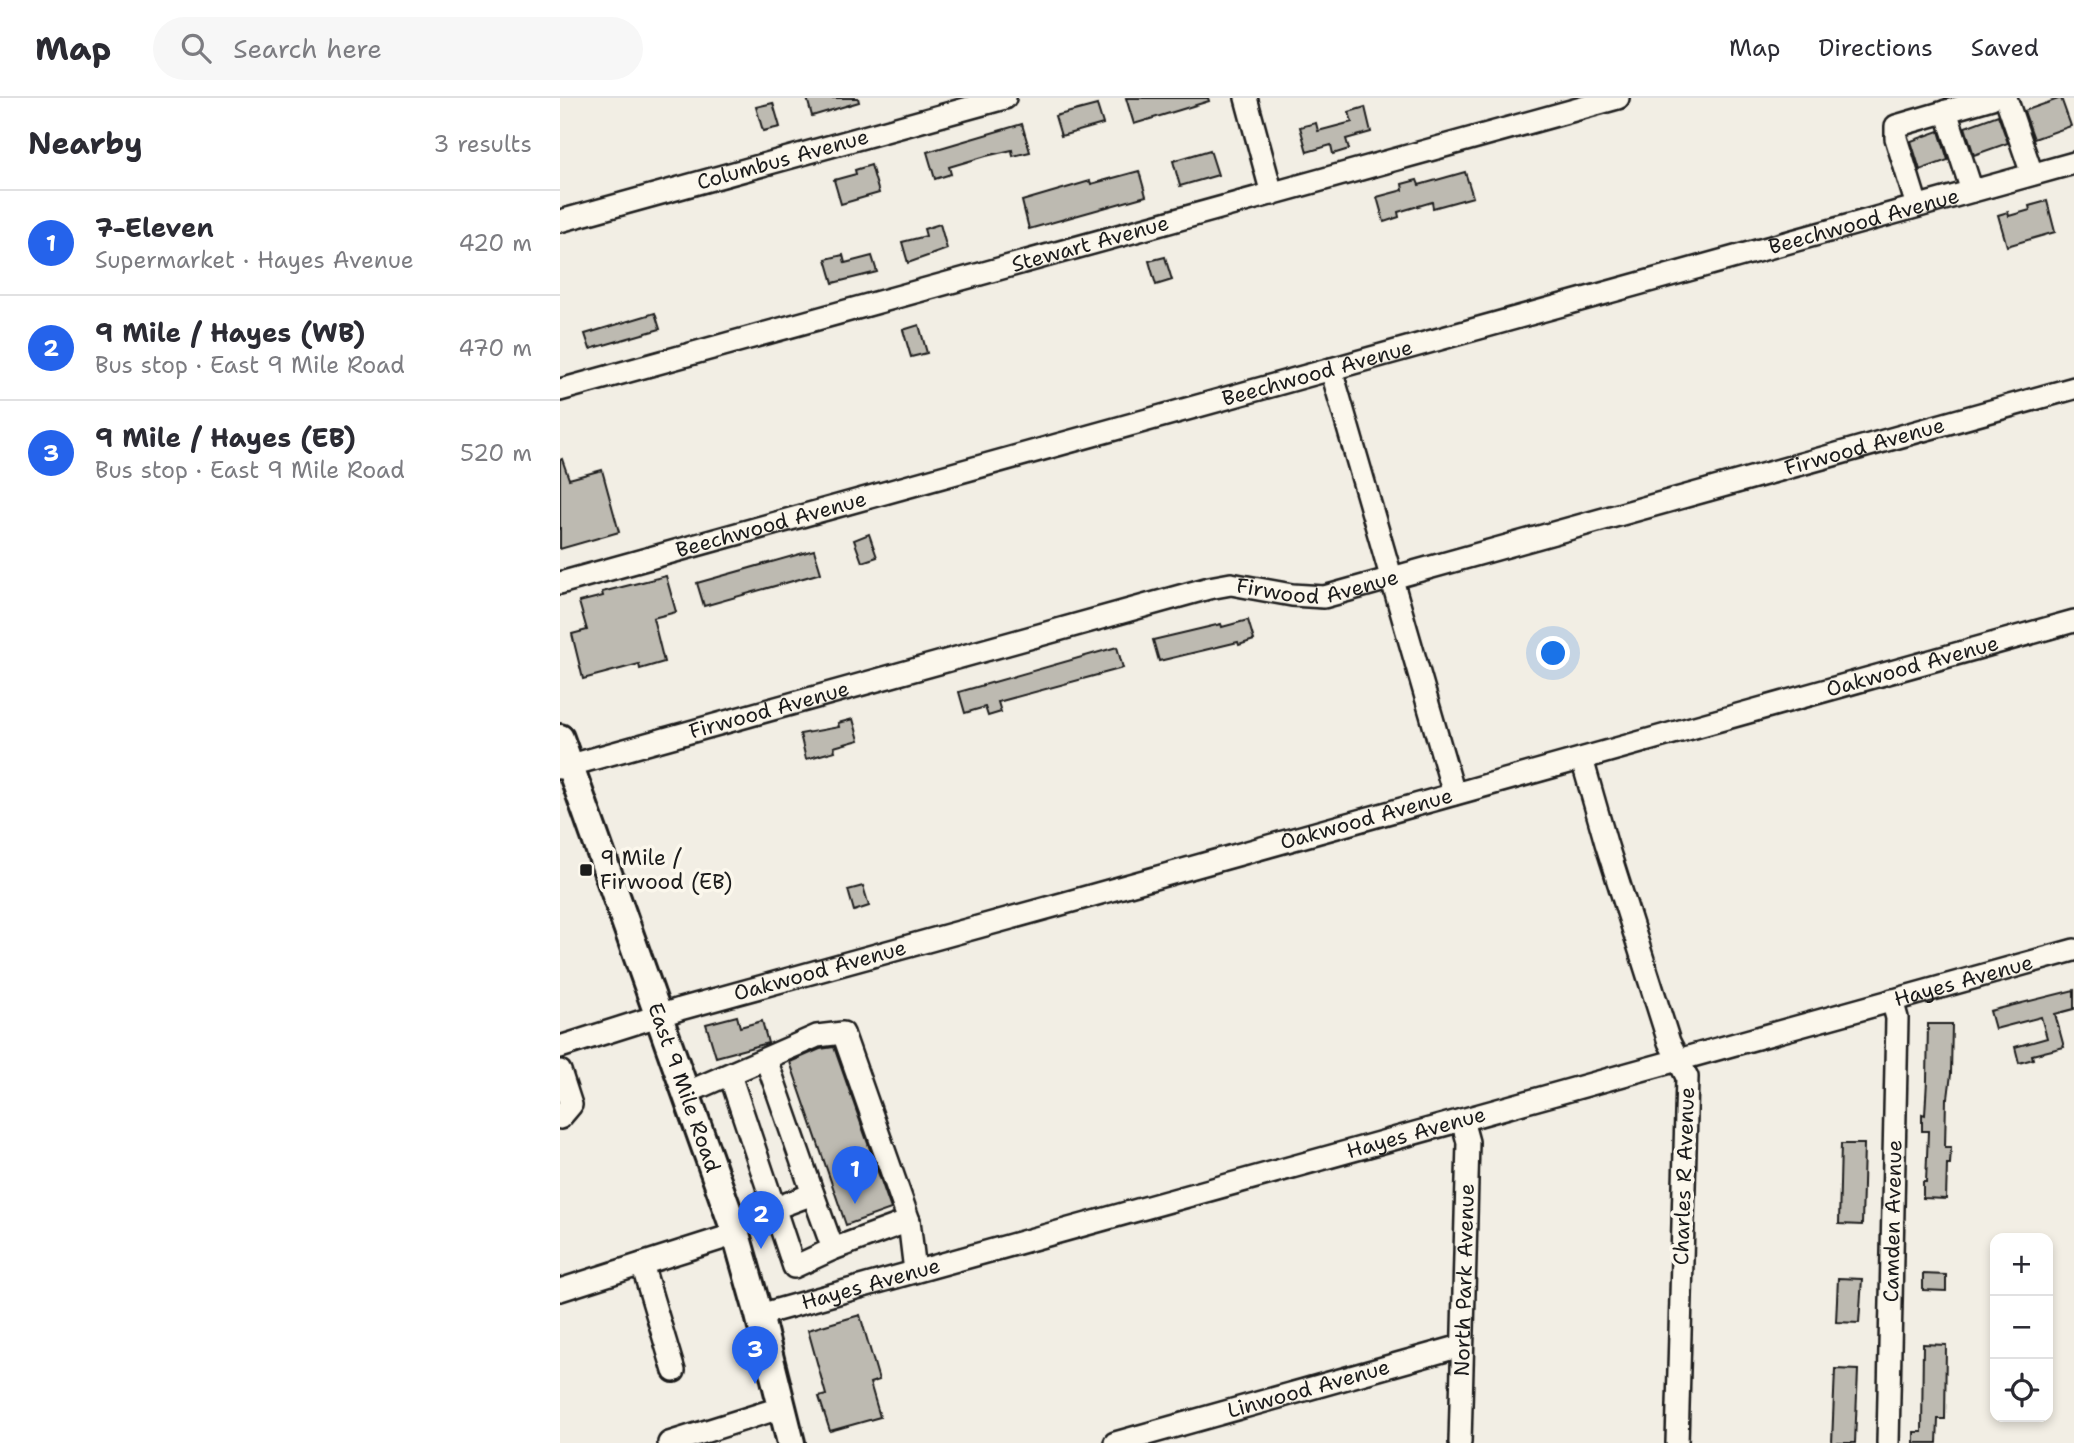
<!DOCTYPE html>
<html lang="en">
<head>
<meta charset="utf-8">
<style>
  :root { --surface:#fff; --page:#f7f7f7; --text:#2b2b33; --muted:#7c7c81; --line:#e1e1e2; --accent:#2563eb }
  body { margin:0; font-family:"Shantell Sans",sans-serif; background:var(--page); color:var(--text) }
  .controls { position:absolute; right:21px; bottom:21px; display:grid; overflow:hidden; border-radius:14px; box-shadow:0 4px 10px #0003 }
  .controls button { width:63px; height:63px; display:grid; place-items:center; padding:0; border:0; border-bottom:2px solid var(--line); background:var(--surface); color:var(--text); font:35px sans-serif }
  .you { position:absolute; left:994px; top:556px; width:24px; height:24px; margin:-18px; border:5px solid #fff; border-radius:50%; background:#1a73e8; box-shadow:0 0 0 10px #1a73e833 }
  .badge { display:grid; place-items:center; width:46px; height:46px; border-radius:50%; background:var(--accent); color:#fff; font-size:23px; font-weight:700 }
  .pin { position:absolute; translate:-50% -58px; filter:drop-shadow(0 2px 4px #0008) }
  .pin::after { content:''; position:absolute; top:37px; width:24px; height:21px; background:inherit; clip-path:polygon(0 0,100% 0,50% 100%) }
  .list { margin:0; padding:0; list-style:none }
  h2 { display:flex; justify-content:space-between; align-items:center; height:91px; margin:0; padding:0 28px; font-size:30px }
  h2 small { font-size:23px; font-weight:400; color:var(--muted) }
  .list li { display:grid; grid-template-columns:46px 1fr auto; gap:21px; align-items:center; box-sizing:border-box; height:105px; padding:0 28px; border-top:2px solid var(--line) }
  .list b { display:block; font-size:26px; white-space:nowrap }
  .list p { margin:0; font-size:23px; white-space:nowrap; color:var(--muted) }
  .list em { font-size:23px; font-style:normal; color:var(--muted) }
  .icon { flex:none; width:38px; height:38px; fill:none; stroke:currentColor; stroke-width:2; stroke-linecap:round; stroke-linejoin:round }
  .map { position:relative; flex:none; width:1514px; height:1345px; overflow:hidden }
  header { display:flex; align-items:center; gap:42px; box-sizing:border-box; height:98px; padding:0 35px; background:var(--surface); border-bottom:2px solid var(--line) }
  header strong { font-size:33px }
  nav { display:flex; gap:38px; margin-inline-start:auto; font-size:24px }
  .search { width:490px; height:63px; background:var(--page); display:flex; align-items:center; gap:18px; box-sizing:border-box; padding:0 24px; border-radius:38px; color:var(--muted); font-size:26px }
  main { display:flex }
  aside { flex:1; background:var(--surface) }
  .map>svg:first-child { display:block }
  .building { fill:#bdbab1; stroke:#1c1c1c; stroke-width:2 }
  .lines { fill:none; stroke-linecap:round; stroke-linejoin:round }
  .minor-casing { stroke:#1c1c1c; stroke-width:26 }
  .major-casing { stroke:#1c1c1c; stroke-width:32 }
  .minor { stroke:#fbf7ec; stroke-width:21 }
  .major { stroke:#fbf7ec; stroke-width:26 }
  .poi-dot { fill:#1c1c1c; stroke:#fbf7ec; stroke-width:2.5 }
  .labels { text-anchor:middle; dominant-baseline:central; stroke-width:7; stroke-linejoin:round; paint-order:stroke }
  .street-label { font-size:21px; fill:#1c1c1c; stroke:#fbf7ec }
  .poi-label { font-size:21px; fill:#1c1c1c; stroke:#fbf7ec; text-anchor:start }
</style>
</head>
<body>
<header>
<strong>Map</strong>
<div class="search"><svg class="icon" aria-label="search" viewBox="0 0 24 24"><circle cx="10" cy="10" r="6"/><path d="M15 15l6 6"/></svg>Search here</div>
<nav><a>Map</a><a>Directions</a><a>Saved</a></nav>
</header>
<main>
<aside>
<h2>Nearby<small>3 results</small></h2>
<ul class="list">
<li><span class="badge">1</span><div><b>7-Eleven</b><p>Supermarket · Hayes Avenue</p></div><em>420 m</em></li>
<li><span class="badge">2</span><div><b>9 Mile / Hayes (WB)</b><p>Bus stop · East 9 Mile Road</p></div><em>470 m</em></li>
<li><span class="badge">3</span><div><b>9 Mile / Hayes (EB)</b><p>Bus stop · East 9 Mile Road</p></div><em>520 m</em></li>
</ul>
</aside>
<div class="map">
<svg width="1514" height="1345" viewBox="0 0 1514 1345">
  <rect width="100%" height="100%" fill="#f2eee4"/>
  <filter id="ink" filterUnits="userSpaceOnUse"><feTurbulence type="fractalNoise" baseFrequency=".0143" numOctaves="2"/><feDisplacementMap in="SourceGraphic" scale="14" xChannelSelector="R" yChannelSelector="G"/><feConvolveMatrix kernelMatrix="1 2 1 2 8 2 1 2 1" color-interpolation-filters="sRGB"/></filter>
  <g filter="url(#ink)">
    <g class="building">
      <path d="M247,0H298L299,4L252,18Z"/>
      <path d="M566,0H648L649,3L574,26Z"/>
      <path d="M1501,0L1511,28L1474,41L1464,13Z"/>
      <path d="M213,5L220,29L203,33L196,9Z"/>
      <path d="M537,7L543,26L501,38L495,18Z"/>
      <path d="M805,9L811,34L786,41L789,51L773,56L771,47L747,54L740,29L756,25L758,33L792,24L789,14Z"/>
      <path d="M1438,17L1448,45L1414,57L1405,29Z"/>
      <path d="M462,26L470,54L453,58L452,52L426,58L389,69L391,76L375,81L367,54Z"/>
      <path d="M1379,33L1388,62L1360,72L1351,43Z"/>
      <path d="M650,52L658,77L620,88L613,63Z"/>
      <path d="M311,67L319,95L281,106L274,82L296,76L295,72Z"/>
      <path d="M579,73L586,98L469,131L462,103L530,83L531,86Z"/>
      <path d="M905,74L913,99L873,110L872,104L838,114L839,119L824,124L817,99L843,92L842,86L857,82L859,87Z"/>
      <path d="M1487,103L1495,134L1447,148L1438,117L1448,114L1449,118L1470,112L1469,108Z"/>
      <path d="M380,126L387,151L348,165L342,144L366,138L364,131Z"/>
      <path d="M283,157L285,165L312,158L317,174L273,185L266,161Z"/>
      <path d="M605,159L612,182L596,187L589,163Z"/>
      <path d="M95,215L100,231L30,251L25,236Z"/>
      <path d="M359,227L367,255L351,259L343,232Z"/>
      <path d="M2,361L9,381L42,372L59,434L0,451V362Z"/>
      <path d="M309,436L317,459L302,464L294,442Z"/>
      <path d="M254,452L261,475L144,508L137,485Z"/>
      <path d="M106,478L116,514L93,520L104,564L80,571L79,566L23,581L12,536L27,532L19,504L43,498L42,494Z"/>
      <path d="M688,522L694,542L679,547L678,544L599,563L593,542L661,526L662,529Z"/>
      <path d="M557,549L563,570L438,604L441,614L428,618L425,609L405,615L399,594Z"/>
      <path d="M293,621L299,642L274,649L275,653L246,661L240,636L279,629L278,625Z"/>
      <path d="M303,788L309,808L294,813L288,792Z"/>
      <path d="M1514,892V911L1495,916L1504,949L1472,957L1473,961L1459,965L1455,949L1487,940L1481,919L1435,931L1430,913Z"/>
      <path d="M177,918L180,929L202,923L208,945L156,959L146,926Z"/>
      <path d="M1368,926H1392L1391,976L1388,1000H1386L1385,1049H1391L1390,1066H1387L1386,1101L1363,1100V1084H1366L1368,1033H1362V1016L1365,1017L1367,982Z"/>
      <path d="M274,949L331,1111L286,1127L230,964L260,951Z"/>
      <path d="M1281,1046H1304L1302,1127L1279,1126Z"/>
      <path d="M1363,1176L1386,1177V1193L1363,1192Z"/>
      <path d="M1278,1180L1302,1181L1299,1225L1276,1224Z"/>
      <path d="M300,1217L319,1282L310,1285L320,1319L270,1333L259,1299L266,1297L248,1232Z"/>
      <path d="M1363,1246L1386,1247L1385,1321H1378L1377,1345H1354V1334H1362Z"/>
      <path d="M1275,1271L1298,1272L1295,1345H1272Z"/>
    </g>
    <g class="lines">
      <g class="minor-casing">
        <g id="minor">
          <path d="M686,0L712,96"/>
          <path d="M1446,0L1472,76"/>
          <path d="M1386,13L1412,93"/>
          <path d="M1357,108L1336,40V28L1432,0"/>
          <path id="s1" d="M0,123L445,0"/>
          <path d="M771,271L894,696"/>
          <path id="s2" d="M0,292L1058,0"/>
          <path id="s3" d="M0,485L1514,65"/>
          <path d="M1022,661L1046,745L1109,944L1127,979L1117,1345"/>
          <path id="s4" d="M0,670L649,490L671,486L732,497L764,499L1514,290"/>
          <path id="s5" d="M0,949L120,911L505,805L1514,523"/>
          <path d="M206,961L253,1096"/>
          <path d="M0,973L11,1007L0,1020"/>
          <path d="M170,977L234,1169L273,1151"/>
          <path d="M126,995L257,938L283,935L349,1123L273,1151L253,1096L172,1126"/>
          <path d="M349,1123L355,1173"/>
          <path d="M82,1166L114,1273"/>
          <path d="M0,1192L176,1136"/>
          <path id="s6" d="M199,1217L1514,852"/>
          <path d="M109,1345L223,1309"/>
          <path id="s7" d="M555,1345L901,1248"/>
          <path id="s8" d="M900,1345L908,1044L902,1022"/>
          <path id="s9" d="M1328,1345L1337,920L1332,902"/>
        </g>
      </g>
      <g class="major-casing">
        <g id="major">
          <path id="s10" d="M0,640L176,1136L199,1217L231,1345"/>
        </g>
      </g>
      <use href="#minor" class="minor"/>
      <use href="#major" class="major"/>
    </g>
  </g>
  <rect class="poi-dot" x="19" y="765" width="14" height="14" rx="3.5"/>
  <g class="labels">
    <g class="street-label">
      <text stroke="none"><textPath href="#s1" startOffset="231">Columbus Avenue</textPath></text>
      <text stroke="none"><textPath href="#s3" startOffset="1353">Beechwood Avenue</textPath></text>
      <text stroke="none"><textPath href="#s2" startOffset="550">Stewart Avenue</textPath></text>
      <text stroke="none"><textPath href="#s3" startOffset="786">Beechwood Avenue</textPath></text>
      <text stroke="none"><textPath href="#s4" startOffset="1351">Firwood Avenue</textPath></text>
      <text stroke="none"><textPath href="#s3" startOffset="219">Beechwood Avenue</textPath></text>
      <text stroke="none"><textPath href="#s4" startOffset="784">Firwood Avenue</textPath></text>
      <text stroke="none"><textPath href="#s5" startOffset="1405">Oakwood Avenue</textPath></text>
      <text stroke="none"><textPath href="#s4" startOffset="217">Firwood Avenue</textPath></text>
      <text stroke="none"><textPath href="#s5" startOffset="838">Oakwood Avenue</textPath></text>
      <text stroke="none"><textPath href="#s5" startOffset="271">Oakwood Avenue</textPath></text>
      <text stroke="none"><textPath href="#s6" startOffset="1250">Hayes Avenue</textPath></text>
      <text stroke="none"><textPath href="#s10" startOffset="371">East 9 Mile Road</textPath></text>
      <text stroke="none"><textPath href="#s6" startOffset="682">Hayes Avenue</textPath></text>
      <text transform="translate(1124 1078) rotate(-88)">Charles R Avenue</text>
      <text stroke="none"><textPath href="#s9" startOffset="222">Camden Avenue</textPath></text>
      <text stroke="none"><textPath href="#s8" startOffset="163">North Park Avenue</textPath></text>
      <text stroke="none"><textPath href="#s6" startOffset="116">Hayes Avenue</textPath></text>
      <text stroke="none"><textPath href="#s7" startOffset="201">Linwood Avenue</textPath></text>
    </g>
    <g class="poi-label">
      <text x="40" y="760">9 Mile /<tspan x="40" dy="24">Firwood (EB)</tspan></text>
    </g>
  </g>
</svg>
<div class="controls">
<button>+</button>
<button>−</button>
<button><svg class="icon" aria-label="locate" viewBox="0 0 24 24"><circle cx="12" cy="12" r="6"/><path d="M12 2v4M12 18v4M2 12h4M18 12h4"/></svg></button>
</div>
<div class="you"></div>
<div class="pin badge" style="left:295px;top:1106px">1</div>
<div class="pin badge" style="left:201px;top:1151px">2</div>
<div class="pin badge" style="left:195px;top:1286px">3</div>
</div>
</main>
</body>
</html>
